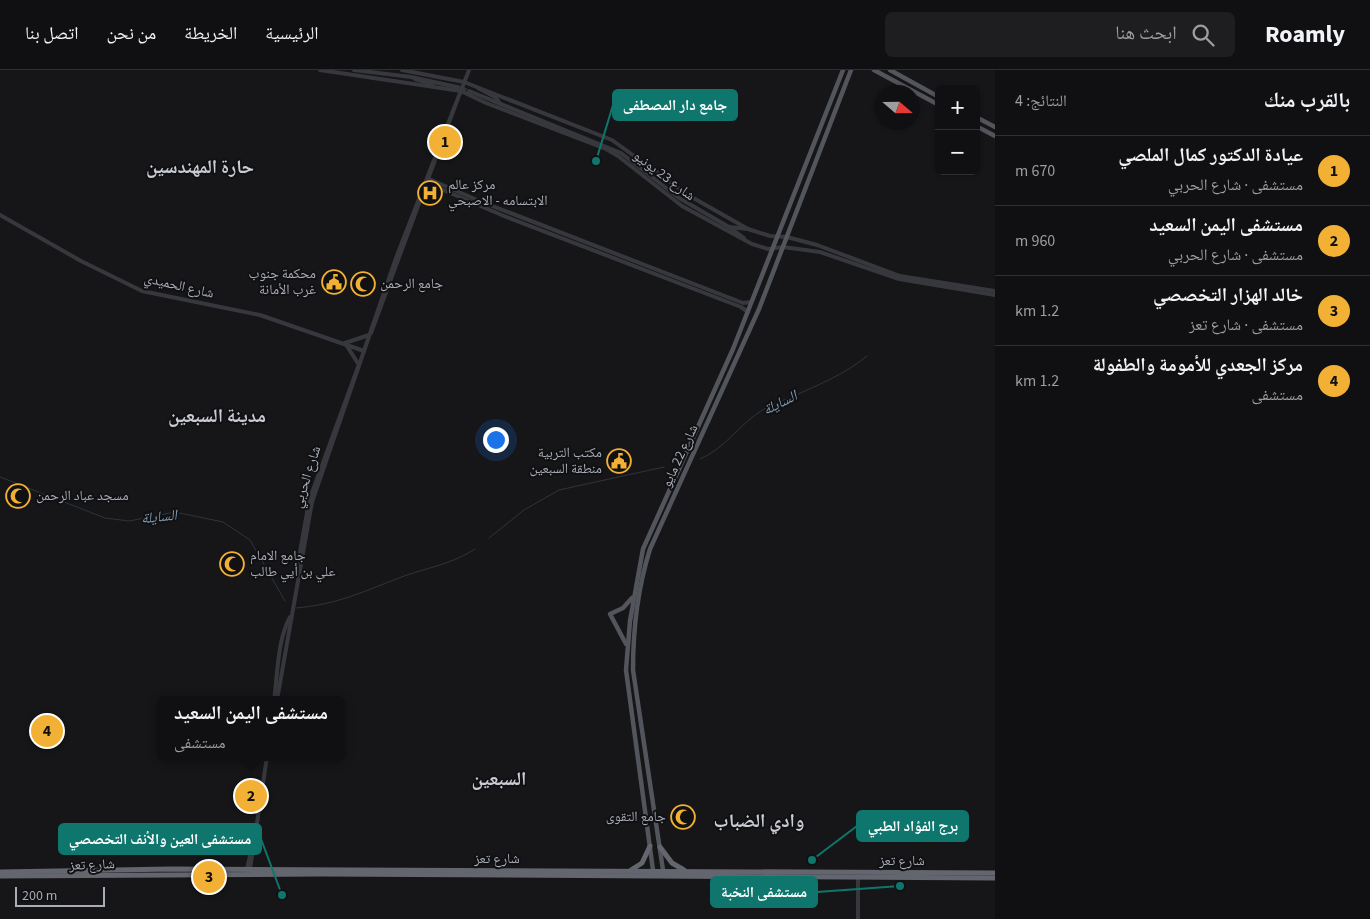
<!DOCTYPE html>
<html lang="ar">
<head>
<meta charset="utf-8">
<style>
  :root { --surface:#101012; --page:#1e1e20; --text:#f1f3f6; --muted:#9c9d9f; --line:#303032; --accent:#f2b134 }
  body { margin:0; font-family:"Source Sans 3","Noto Naskh Arabic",sans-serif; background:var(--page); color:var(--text); direction:rtl }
  .controls { position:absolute; right:15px; top:15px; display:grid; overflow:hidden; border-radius:8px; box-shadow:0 1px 4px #0004 }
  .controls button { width:45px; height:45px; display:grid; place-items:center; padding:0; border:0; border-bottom:1px solid var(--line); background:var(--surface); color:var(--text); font:25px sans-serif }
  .compass { position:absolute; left:875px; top:15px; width:45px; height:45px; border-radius:50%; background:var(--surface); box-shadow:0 1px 4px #0004; rotate:110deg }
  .scale { position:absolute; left:15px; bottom:12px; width:90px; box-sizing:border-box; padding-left:5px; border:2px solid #a8adb8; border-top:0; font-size:14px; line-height:18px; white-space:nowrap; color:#a8adb8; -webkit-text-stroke:4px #111113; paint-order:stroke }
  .you { position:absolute; left:495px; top:369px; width:18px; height:18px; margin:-12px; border:4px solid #fff; border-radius:50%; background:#1a73e8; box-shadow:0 0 0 8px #1a73e833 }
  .badge { display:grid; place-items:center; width:32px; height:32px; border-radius:50%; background:var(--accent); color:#111; font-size:16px; font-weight:700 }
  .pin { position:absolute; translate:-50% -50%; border:2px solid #fff; box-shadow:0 1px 5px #0006 }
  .popup { position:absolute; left:157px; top:626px; width:188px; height:65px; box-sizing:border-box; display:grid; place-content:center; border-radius:8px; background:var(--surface); filter:drop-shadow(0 1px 4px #0005); font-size:16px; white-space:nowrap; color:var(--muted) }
  .popup b { font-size:19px; color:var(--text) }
  .popup::after { content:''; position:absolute; left:50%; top:100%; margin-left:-10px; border:10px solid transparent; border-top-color:var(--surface) }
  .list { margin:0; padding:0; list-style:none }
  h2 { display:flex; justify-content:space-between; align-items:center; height:65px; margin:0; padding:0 20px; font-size:21px }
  h2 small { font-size:16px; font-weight:400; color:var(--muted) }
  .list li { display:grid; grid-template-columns:32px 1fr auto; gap:15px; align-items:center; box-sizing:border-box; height:70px; padding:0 20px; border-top:1px solid var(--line) }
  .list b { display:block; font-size:19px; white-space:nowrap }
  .list p { margin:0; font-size:16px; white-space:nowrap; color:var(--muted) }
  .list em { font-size:16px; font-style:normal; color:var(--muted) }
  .icon { flex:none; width:28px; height:28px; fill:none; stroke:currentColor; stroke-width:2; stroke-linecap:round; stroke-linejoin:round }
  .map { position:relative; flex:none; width:995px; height:849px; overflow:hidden; direction:ltr }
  header { display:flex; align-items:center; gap:30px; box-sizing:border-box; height:70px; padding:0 25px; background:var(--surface); border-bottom:1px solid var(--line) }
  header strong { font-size:24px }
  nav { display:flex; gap:28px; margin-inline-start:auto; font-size:18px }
  .search { width:350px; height:45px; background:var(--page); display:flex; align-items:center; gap:12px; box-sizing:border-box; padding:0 18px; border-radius:8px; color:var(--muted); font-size:19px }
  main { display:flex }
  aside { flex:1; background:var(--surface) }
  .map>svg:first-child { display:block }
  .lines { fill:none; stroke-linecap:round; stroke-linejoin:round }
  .stream { stroke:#2c353c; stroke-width:1 }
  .minor-tunnel { stroke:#333438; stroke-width:4; stroke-dasharray:4 2; stroke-linecap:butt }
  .minor { stroke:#37383d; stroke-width:4 }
  .major { stroke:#53555c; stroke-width:4.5 }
  .highway { stroke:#63666e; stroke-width:5 }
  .labels { text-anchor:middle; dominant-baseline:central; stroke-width:4; stroke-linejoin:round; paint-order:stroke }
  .street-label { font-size:14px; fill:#a8adb8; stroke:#111113 }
  .poi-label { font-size:14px; fill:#a8adb8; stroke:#111113; text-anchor:start }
  .water-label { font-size:15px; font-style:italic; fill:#7f9bb3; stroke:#111113 }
  .district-label { font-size:19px; font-weight:bold; fill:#c9ccd4; stroke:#111113 }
  .leader { fill:none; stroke:#0f766e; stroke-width:2 }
  .callout-dot { fill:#0f766e; stroke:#111113; stroke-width:2 }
  .callout { fill:#0f766e; stroke:#0f766e; stroke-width:2 }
  .callout-label { font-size:15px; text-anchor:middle; font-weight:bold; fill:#fff }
</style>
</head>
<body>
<header>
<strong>Roamly</strong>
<div class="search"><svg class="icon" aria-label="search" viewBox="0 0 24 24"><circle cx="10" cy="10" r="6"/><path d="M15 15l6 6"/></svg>ابحث هنا</div>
<nav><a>الرئيسية</a><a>الخريطة</a><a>من نحن</a><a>اتصل بنا</a></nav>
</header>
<main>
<aside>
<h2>بالقرب منك<small>النتائج: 4</small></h2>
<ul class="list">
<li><span class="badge">1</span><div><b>عيادة الدكتور كمال الملصي</b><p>مستشفى · شارع الحربي</p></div><em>670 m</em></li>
<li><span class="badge">2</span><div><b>مستشفى اليمن السعيد</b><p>مستشفى · شارع الحربي</p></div><em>960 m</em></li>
<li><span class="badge">3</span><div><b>خالد الهزار التخصصي</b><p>مستشفى · شارع تعز</p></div><em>1.2 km</em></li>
<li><span class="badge">4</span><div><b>مركز الجعدي للأمومة والطفولة</b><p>مستشفى</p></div><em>1.2 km</em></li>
</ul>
</aside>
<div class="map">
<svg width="995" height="849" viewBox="0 0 995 849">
  <rect width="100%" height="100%" fill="#161618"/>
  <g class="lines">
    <g class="stream">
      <path d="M700,389C725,379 740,353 764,339C771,334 780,332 789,328C816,316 844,305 867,286"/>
      <path d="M0,407L105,448L129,451L175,442L223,452L250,470L285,531"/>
      <path d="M489,468L524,440L559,420L664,397"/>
      <path d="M296,538C341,534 366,520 407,505C431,497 454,493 475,479"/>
    </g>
    <path class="minor-tunnel" d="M457,17L469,21"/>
    <g class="minor">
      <path d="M320,0L461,21L486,33L606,79L618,86L682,136L752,174L768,179L783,177L820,182L899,209L995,225"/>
      <path d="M354,0L411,7L457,17"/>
      <path d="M402,0L464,12L612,70L688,125L748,159L770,166L787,167L817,175L900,206L995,221"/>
      <path d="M415,9L433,14"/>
      <path d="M478,18L495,27L499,32"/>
      <path d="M469,21L621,83L679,128L729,157L744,168"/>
      <path d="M429,109L477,130L743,233L751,232"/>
      <path d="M427,113L504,146L741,237L748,242"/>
      <path d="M0,145L81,191L142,221L260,245L364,281"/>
      <path d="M729,157L748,159"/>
      <path d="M371,263L455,36"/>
      <path d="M359,295L345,273L369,265"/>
      <path d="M296,505L309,431L358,297"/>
      <path d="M274,630C278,603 277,571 290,547"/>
      <path d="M277,630L312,432L396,188L469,0"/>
      <path d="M247,799L252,777"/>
      <path d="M250,799L267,687"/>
      <path d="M858,849V808"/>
    </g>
    <g class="major">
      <path d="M874,0L939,35"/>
      <path d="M890,0L939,27"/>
      <path d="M976,47L995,57"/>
      <path d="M976,56L995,66"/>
      <path d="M626,574L610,544L623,538L632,528"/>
      <path d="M653,800L626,600L630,551L643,479L733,279L843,0"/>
      <path d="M663,800L633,600C633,560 638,517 650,479L759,239L851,0"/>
    </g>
    <g class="highway">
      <path d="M660,777L672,793L684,800"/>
      <path d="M631,800L642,793L650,776"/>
      <path d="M0,802L171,799L995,803"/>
      <path d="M0,806L321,804L995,808"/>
    </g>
  </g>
  <defs>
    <g id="hospital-ring" transform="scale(1.25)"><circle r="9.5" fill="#111113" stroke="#f2b134" stroke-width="1.5"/><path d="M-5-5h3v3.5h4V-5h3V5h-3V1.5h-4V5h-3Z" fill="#f2b134"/></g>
    <g id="civic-ring" transform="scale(1.25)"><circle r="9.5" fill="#111113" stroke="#f2b134" stroke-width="1.5"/><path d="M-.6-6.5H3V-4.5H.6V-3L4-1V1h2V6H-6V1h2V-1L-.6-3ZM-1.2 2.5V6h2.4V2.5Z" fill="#f2b134"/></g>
    <g id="mosque-ring" transform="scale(1.25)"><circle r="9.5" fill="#111113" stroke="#f2b134" stroke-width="1.5"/><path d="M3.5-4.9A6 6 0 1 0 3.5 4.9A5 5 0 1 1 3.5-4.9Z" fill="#f2b134"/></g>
  </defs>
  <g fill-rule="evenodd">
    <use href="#hospital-ring" x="430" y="123"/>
    <use href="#civic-ring" x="334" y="212"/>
    <use href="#mosque-ring" x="363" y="214"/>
    <use href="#civic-ring" x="619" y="391"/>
    <use href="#mosque-ring" x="18" y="426"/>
    <use href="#mosque-ring" x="232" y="494"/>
    <use href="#mosque-ring" x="683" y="747"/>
  </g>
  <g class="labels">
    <g class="street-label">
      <text transform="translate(664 106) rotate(37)">شارع 23 يونيو</text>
      <text transform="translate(179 216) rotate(13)">شارع الحميدي</text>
      <text transform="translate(680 386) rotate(-65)">شارع 22 مايو</text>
      <text transform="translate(307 407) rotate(-72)">شارع الحربي</text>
      <text x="497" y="789">شارع تعز</text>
      <text x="902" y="791">شارع تعز</text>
      <text transform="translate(92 795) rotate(-2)">شارع تعز</text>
    </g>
    <g class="poi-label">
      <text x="448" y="115">مركز عالم<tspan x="448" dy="16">الابتسامه - الاصبحي</tspan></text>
      <text x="316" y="204" text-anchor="end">محكمة جنوب<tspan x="316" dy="16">غرب الأمانة</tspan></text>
      <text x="380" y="214">جامع الرحمن</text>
      <text x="602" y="383" text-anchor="end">مكتب التربية<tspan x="602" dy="16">منطقة السبعين</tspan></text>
      <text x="36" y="426">مسجد عباد الرحمن</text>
      <text x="250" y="486">جامع الامام<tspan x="250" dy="16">علي بن أيي طالب</tspan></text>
      <text x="666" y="747" text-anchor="end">جامع التقوى</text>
    </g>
    <g class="water-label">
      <text transform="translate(780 333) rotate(-27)">السايلة</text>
      <text transform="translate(159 447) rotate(-6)">السايلة</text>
    </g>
    <g class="district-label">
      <text x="200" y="97">حارة المهندسين</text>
      <text x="217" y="346">مدينة السبعين</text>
      <text x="499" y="709">السبعين</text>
      <text x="759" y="751">وادي الضباب</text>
    </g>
  </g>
  <path class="leader" d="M596 91L613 35M812 790L857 756M282 825L261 769M900 816L817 822"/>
  <g class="callout-dot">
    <circle cx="596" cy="91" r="5"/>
    <circle cx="812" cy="790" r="5"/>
    <circle cx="282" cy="825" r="5"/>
    <circle cx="900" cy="816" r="5"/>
  </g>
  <g class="callout">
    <rect x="613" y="20" width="124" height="30" rx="5"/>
    <rect x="857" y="741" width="111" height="30" rx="5"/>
    <rect x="59" y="754" width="202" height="30" rx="5"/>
    <rect x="711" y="807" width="106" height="30" rx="5"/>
  </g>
  <g class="callout-label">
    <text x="675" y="40">جامع دار المصطفى</text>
    <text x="913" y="761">برج الفؤاد الطبي</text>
    <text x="160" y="774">مستشفى العين والأنف التخصصي</text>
    <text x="764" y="827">مستشفى النخبة</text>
  </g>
</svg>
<div class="controls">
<button>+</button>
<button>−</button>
</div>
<svg class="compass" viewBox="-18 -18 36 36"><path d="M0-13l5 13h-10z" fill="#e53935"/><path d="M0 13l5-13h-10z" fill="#9c9d9f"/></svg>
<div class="scale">200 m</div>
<div class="you"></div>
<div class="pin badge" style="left:445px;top:72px">1</div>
<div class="pin badge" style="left:251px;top:726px">2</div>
<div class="popup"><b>مستشفى اليمن السعيد</b>مستشفى</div>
<div class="pin badge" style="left:209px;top:807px">3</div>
<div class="pin badge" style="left:47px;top:661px">4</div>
</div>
</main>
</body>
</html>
